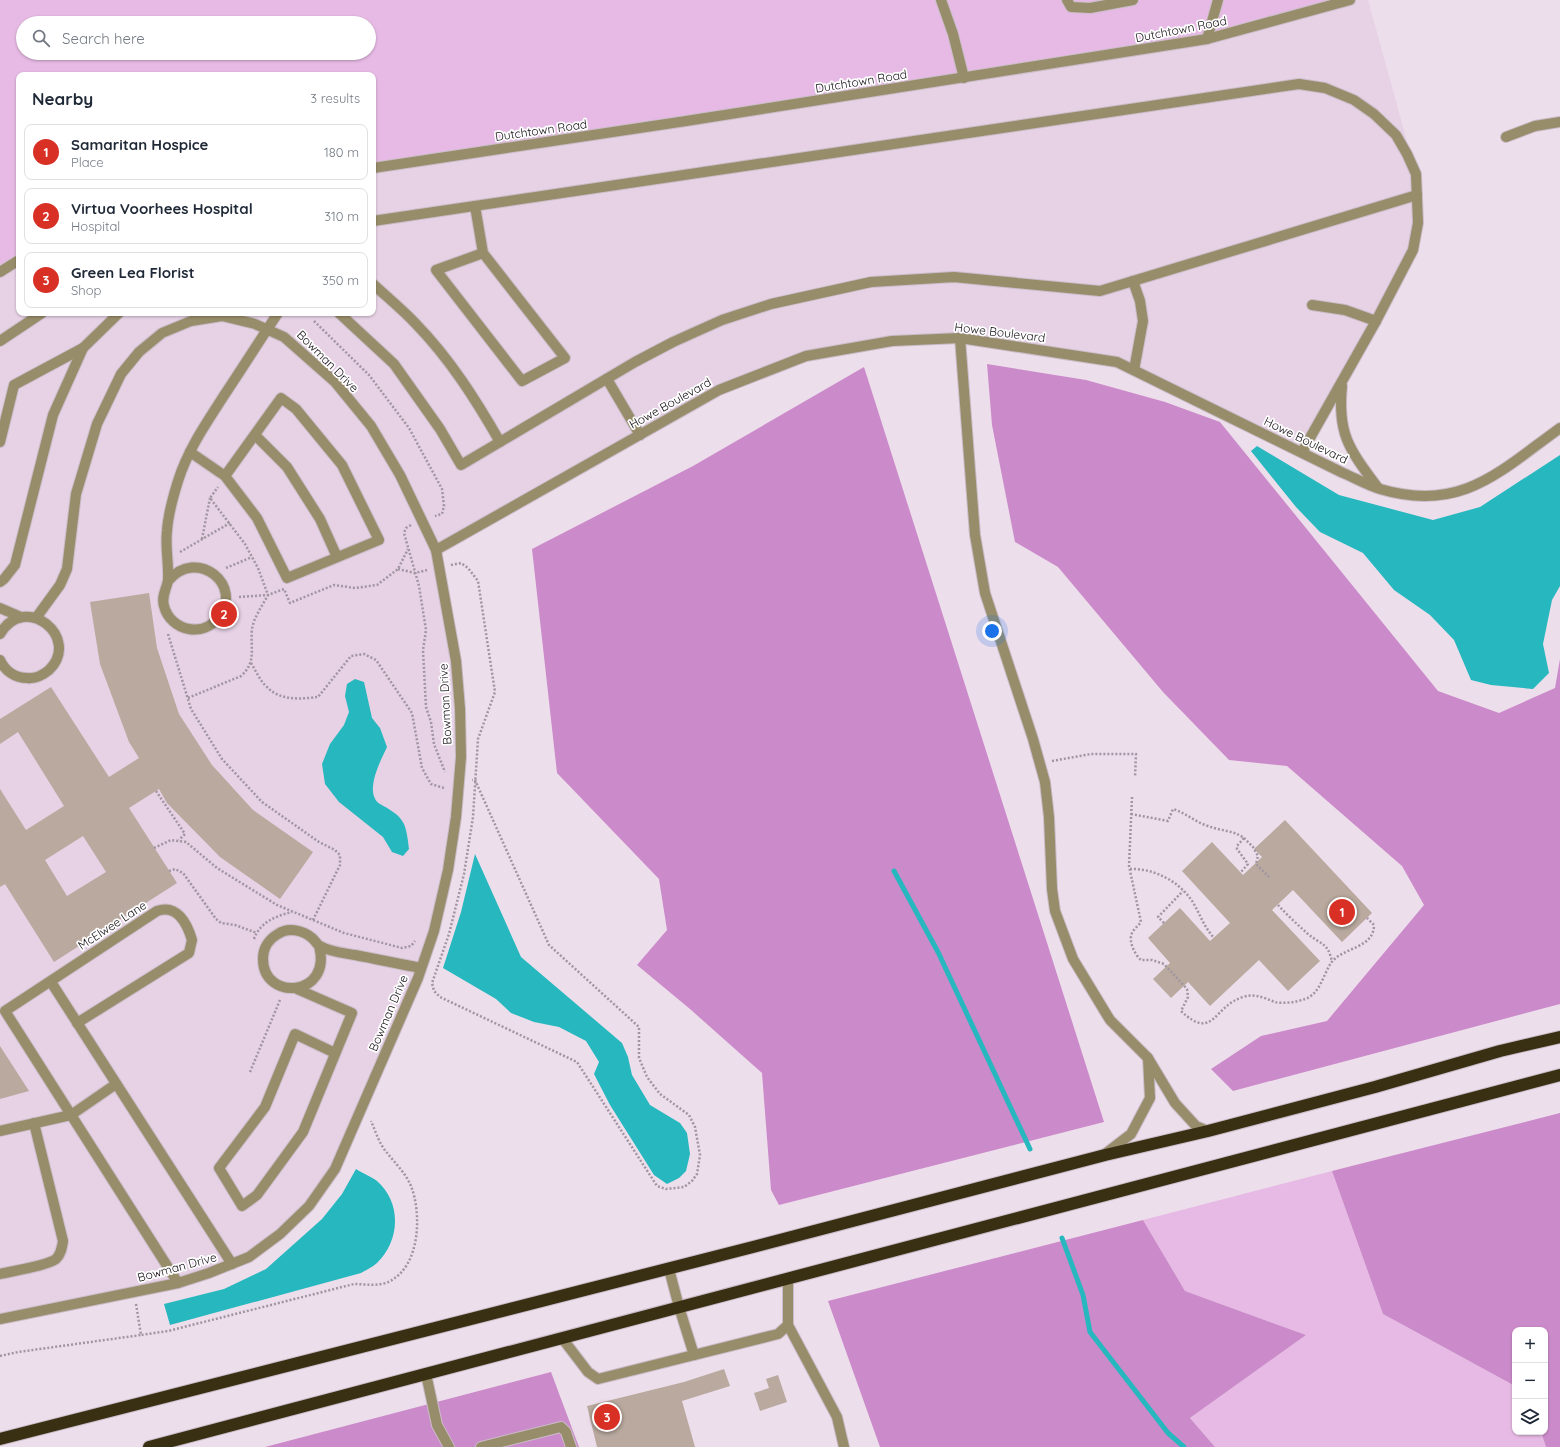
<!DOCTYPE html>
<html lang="en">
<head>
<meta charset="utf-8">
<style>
  :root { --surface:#fff; --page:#f6f6f7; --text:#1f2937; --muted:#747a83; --line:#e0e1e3; --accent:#d93025 }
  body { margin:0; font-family:Quicksand,sans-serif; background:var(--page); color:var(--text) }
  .controls { position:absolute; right:12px; bottom:12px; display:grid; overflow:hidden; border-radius:8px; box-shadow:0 1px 3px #0004 }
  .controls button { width:36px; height:36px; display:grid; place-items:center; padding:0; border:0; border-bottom:1px solid var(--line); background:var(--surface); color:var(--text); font:20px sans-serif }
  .you { position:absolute; left:992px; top:631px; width:14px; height:14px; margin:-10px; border:3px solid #fff; border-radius:50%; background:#1a73e8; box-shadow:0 0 0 6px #1a73e833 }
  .badge { display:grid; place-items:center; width:26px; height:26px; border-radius:50%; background:var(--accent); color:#fff; font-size:13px; font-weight:700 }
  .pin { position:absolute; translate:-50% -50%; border:2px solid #fff; box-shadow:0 1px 4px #0006 }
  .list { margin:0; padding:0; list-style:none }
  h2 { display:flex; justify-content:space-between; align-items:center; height:52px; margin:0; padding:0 16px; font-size:17px }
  h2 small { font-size:13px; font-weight:400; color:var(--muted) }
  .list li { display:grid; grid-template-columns:26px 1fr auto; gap:12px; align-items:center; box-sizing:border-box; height:56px; margin:0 8px 8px; padding:0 8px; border:1px solid var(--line); border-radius:8px }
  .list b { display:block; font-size:15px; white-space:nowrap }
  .list p { margin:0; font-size:13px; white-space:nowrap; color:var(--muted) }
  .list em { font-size:13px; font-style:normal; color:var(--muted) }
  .icon { flex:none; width:22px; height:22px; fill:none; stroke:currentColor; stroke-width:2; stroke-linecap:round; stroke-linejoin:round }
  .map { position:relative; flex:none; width:1560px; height:1447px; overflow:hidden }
  .search { position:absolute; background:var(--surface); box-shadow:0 1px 3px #0004; left:16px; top:16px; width:360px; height:44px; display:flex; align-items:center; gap:10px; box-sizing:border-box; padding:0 14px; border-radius:22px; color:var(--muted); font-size:15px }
  .panel { position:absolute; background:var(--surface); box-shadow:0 1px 3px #0004; left:16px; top:72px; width:360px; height:244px; border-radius:8px }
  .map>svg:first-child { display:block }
  .built { fill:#e6d1e5 }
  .green { fill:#e6bae4; fill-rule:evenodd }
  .forest { fill:#cb8ac9 }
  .water { fill:#26b8be }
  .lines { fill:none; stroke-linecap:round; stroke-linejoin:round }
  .stream { stroke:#26b8be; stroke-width:5 }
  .building { fill:#b9a99e; fill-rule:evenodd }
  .minor-casing { stroke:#cabdc9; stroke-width:12 }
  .highway-casing { stroke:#cabdc9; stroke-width:14 }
  .path { stroke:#a095a0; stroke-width:2.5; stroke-dasharray:2 2; stroke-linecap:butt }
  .minor { stroke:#988d6a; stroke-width:10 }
  .highway { stroke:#393013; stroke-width:12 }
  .labels { text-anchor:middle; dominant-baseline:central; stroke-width:3.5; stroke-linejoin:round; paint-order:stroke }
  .street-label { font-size:12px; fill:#130e13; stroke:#fff }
</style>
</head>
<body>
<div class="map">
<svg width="1560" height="1447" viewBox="0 0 1560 1447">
  <rect width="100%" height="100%" fill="#eddeec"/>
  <path class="built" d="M1350,0H1368L1416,174L1417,236L1302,452L1117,362L960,338L806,356L719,390L436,550L456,661L461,757L434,931L335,1169L280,1234L209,1273L0,1319V272L19,260V313H373V168Z"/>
  <g class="green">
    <path d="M0,0H1350L1207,39L373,168V75H19V260L0,272ZM23,23H369V53H23Z"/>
    <path d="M1332,1171L1383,1314L1515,1386V1432H1541L1546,1447H1215L1190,1418L1306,1335L1185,1291L1143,1220Z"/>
  </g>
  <g class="forest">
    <path d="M987,364L1086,380L1165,402L1220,422L1438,691L1499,713L1555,688L1560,659V1004L1233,1091L1211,1069L1261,1036L1327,1021L1424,905L1402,866L1287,766L1229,760L1163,692L1058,567L1015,542L992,425Z"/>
    <path d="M864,367L1104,1122L779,1205L771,1190L762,1073L690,1009L637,965L667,930L659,879L557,773L532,549L693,466Z"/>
    <path d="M1560,1113V1447H1546L1541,1432H1545V1330H1515V1386L1383,1314L1332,1171Z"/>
    <path d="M1143,1220L1185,1291L1306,1335L1190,1418L1215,1447H880L828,1301Z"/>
    <path d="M551,1372L579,1447H265Z"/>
  </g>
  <g class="water">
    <path d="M1257,446L1339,495L1433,520L1480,507L1560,455V586L1552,600L1543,644L1549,673L1533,689L1491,685L1471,680L1454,640L1430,615L1394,590L1363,553L1320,532L1296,507L1251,451Z"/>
    <path d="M355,679L364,682L372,718L380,728L387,747C381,760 363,793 380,804C389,809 399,814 404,824C407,831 408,841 409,849L403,856L392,852L383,837L339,802L325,784L322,764L330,744L344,725L349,712L345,696L347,684Z"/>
    <path d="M475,854L521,957L622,1043L628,1057L632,1075L650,1105L680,1123L687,1133L690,1154L686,1171L679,1178L667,1184L654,1175L610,1105L594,1074L599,1062L586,1041L559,1027L534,1022L511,1013L496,999L443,968L461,912Z"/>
    <path d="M356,1169C362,1173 372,1177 377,1181C402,1203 400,1241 377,1263C373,1267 366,1270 361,1273L170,1325L164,1304L224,1289L266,1269L322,1219L342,1194Z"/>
  </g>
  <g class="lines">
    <g class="stream">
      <path d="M894,871L938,952L1030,1149"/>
      <path d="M1062,1238L1083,1295L1090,1332L1168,1433L1184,1447"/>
    </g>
  </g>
  <g class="building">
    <path d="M149,593L157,648L179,714L212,765L253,810L313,852L280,899L220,857L167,803L159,789L129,808L177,883L54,962L5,884L0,887V789L26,830L64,806L18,732L0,744V719L51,687L109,777L139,758L129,742L100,664L90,602ZM83,836L106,872L67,896L45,860Z"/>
    <path d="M1285,820L1372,913L1342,942L1293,890L1272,910L1320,961L1288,991L1259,960L1210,1006L1188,982L1171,998L1153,979L1170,963L1148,938L1180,908L1210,941L1230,923L1182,871L1212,842L1243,875L1262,857L1254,849Z"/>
    <path d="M0,1046L29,1091L0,1099Z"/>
    <path d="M724,1369L730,1386L682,1401L695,1447H597L587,1406L684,1382Z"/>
    <path d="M778,1375L787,1402L760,1411L754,1393L769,1388L766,1379Z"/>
  </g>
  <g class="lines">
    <g class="minor-casing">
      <g id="minor">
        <path d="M941,0L953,34L964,78"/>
        <path d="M1067,0L1071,7L1090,8L1133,0"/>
        <path d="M1207,39L1218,0"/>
        <path d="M1506,137L1535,126L1560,122"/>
        <path d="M373,168L686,121L1207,39L1350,0"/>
        <path d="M475,206L483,253L565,358L522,381L436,270L483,253"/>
        <path d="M373,221L1299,84L1325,88L1354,100L1374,114L1396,135L1407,154L1416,174L1418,223L1413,250L1376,321L1302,452"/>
        <path d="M0,272L19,260"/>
        <path d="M1133,281L1140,301L1143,321L1134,370"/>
        <path d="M373,284C387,297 403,310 416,324C450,359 476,400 500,442"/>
        <path d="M1312,305L1345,310L1376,321"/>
        <path d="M339,313L394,364L440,429L461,465L635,362L673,342L722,320L771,304L871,282L954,277L1100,291L1417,195"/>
        <path d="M960,338L975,535L985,593L1033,739L1045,782L1049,817L1052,889L1055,911L1073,959L1110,1020L1148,1058"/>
        <path d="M0,341L42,313"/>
        <path d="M607,379L640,435"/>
        <path d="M1342,386C1337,435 1350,450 1378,488"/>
        <path d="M255,435L287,467L320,519L337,557"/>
        <path d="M0,442L14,385L83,348L119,313"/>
        <path d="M190,452L225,476L257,518L287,578L379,540L342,465L296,409L281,398L225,476"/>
        <path d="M436,550L719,390L806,356L892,341L960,338L1117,362L1343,473C1355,478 1367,485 1380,489C1461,513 1499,472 1560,428"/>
        <path d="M168,581C197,546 245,586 218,618C211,627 200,631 189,629C177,627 167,618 164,606C161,595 167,589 168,580C169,564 165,547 167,531C168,515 173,497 178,481C188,449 207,422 225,394C243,367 260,340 278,313"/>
        <path d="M0,582L4,579L15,565L53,415L83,348"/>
        <path d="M0,608L21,617"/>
        <path d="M0,634C25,591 82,638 49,670C43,675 35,679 27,678C15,678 5,671 0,660"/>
        <path d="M319,946C333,997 263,1002 263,959C263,948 269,939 278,934C288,927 303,930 312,938C315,940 317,945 320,946C330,952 344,953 355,955C377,959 399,964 421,968"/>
        <path d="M51,982L232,1264"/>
        <path d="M297,989L352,1013L303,1132L257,1195L242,1206L219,1168L265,1107L295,1034L335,1053"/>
        <path d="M77,1023L189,953L192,940C187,923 177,904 157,911L5,1011L178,1283"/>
        <path d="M0,1131L71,1115L116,1084"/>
        <path d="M1105,1154L1131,1134L1150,1098L1148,1058L1175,1103L1196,1126L1208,1131"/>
        <path d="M669,1269L679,1307L694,1355"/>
        <path d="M0,1274C12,1271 47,1266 56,1259C61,1254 62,1248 63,1241L34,1123"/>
        <path d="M0,1319L178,1283L209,1273L249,1257L280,1234L309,1206L335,1169L418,978L434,931L448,870L456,817L461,757L460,709L456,661L436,550L400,475L371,426L335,382L284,337L255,324L222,316L191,321L162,333L139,352L121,374L97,424L76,494L67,569L60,585L36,618"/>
        <path d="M788,1325L837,1417L844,1447"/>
        <path d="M562,1338L588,1372L598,1379L778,1334L788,1325V1279"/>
        <path d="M426,1374L437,1425L449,1447"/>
        <path d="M481,1447L561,1427L566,1432L571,1447"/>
      </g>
    </g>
    <g class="highway-casing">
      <g id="highway">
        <path d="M0,1439L753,1247L1105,1155L1208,1131L1375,1087L1500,1051L1560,1037"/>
        <path d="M149,1447L1560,1075"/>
      </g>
    </g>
    <g class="path">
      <path d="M314,321L369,375L409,428L442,489L444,506L442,514L435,516"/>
      <path d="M411,525L406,528L404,533L419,586L426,630L423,650L426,707L431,722L434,744L445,772"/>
      <path d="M202,539L210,498"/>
      <path d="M180,552L230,523"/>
      <path d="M451,565L461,563L468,568L478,581L495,692L478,739L473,817L464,874L449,934L432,983L434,991L440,997L577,1062L657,1186L666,1189L684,1187L692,1181L697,1174L700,1155L695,1127L689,1115L660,1094L647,1077L639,1058V1027L549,945L475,780H472"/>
      <path d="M226,568L252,557"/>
      <path d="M398,569L415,573L427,570"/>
      <path d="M239,597L268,595L284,589L290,603L334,585L355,588L377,585L398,569L408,549"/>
      <path d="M168,634L191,709L222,759L262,802L319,842L335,850L340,855V865L313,920"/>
      <path d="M251,663C256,671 260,681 267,687C280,701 301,699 318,697L351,656L364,654L376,660L412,713L422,768L431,784L444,788"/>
      <path d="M188,698L241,676C257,662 250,648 252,629C254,617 262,606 268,595L258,568L245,544L210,498L218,487"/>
      <path d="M1052,761L1091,754H1136L1135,777"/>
      <path d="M156,791L185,834L179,840"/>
      <path d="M1132,797L1129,866L1141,922C1138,926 1134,929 1132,933C1128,941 1135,955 1141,960H1152L1164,964L1187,989L1188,997L1181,1011C1214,1042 1213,1006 1243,997C1255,993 1264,998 1275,1002C1283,1004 1297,1002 1305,999C1320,994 1323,975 1331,963C1342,947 1374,949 1374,925L1367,918"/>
      <path d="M1131,814L1168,821L1173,809C1186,813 1195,822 1208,826C1220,831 1233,830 1244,838L1237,846V849L1248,864L1241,872"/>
      <path d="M1244,838L1253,847L1258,856L1256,864L1269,877"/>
      <path d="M154,848L171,840L186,842L217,868L277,905L344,933L402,948L411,946L415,941"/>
      <path d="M1130,869C1155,868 1183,883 1195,906C1201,917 1205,928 1214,938"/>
      <path d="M169,871L175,869L183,873L216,919L221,923L235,925L257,933"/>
      <path d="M1278,905C1287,915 1298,925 1308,934C1321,945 1328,942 1332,962"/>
      <path d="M1164,923L1158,917L1183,891"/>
      <path d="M254,939C260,922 276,916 292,912"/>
      <path d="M250,1072L280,1000"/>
      <path d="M136,1304L141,1335L168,1331L354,1284C365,1284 380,1287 390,1281C420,1266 422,1214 411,1186C405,1172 393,1161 384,1149C378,1140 375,1130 371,1121"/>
      <path d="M0,1356L18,1352L141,1335"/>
    </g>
    <use href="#minor" class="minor"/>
    <use href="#highway" class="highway"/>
  </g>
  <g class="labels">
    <g class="street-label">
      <text transform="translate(1181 29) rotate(-11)">Dutchtown Road</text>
      <text transform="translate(861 81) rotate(-9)">Dutchtown Road</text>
      <text transform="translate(541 130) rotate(-8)">Dutchtown Road</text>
      <text transform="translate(1000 332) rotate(7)">Howe Boulevard</text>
      <text transform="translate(328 361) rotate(45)">Bowman Drive</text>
      <text transform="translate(670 403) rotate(-29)">Howe Boulevard</text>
      <text transform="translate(1306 440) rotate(26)">Howe Boulevard</text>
      <text transform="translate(445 704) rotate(-93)">Bowman Drive</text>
      <text transform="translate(112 925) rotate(-33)">McElwee Lane</text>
      <text transform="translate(388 1013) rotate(-67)">Bowman Drive</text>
      <text transform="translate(177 1267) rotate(-15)">Bowman Drive</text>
    </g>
  </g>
</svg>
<div class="controls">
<button>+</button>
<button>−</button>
<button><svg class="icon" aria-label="layers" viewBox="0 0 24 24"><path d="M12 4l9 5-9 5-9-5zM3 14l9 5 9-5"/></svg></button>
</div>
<div class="you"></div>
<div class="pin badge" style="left:1342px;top:912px">1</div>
<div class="pin badge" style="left:224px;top:614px">2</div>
<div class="pin badge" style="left:607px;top:1417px">3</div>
<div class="search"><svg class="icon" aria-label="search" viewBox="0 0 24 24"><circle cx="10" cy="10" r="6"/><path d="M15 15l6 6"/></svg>Search here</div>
<section class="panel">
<h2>Nearby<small>3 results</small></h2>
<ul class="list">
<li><span class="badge">1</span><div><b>Samaritan Hospice</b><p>Place</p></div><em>180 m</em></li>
<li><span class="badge">2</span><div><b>Virtua Voorhees Hospital</b><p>Hospital</p></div><em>310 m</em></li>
<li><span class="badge">3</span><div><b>Green Lea Florist</b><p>Shop</p></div><em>350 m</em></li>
</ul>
</section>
</div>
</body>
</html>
